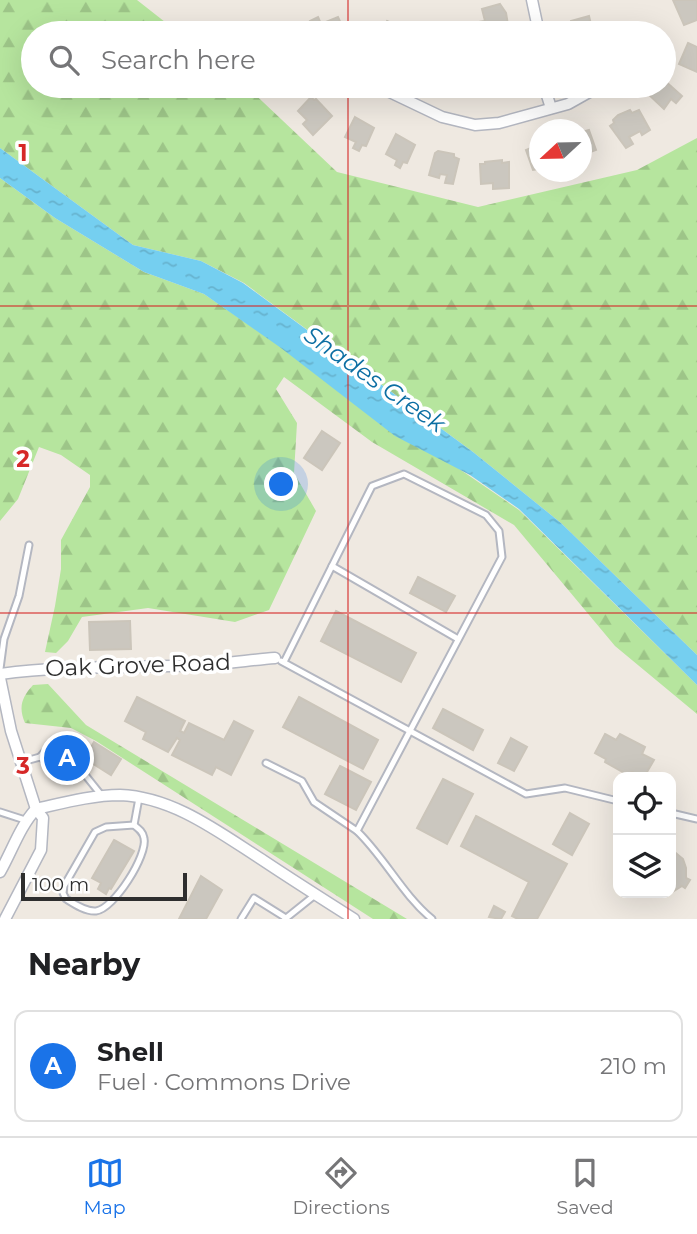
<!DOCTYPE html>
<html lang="en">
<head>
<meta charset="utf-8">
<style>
  :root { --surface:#fff; --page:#f6f6f6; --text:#202124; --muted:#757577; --line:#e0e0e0; --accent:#1a73e8 }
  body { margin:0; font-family:Montserrat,sans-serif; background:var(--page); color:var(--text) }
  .controls { position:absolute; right:21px; bottom:21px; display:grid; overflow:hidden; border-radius:14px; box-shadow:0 7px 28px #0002 }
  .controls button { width:63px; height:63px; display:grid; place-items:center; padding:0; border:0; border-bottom:2px solid var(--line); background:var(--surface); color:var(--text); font:35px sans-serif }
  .compass { position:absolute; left:529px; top:119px; width:63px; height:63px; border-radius:50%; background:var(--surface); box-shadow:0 7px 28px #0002; rotate:248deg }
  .scale { position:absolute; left:21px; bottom:18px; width:166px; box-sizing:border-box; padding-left:7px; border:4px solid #2e2e2e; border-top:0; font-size:19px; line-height:24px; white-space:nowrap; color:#2e2e2e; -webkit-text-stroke:5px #fff; paint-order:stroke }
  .you { position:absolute; left:282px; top:485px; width:24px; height:24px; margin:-18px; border:5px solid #fff; border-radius:50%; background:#1a73e8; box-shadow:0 0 0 10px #1a73e833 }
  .badge { display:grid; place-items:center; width:46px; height:46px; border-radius:50%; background:var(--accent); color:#fff; font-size:23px; font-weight:700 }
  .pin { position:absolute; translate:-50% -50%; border:4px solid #fff; box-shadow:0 2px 7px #0006 }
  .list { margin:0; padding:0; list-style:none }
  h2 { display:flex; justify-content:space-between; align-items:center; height:91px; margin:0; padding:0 28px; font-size:30px }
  h2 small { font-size:23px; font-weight:400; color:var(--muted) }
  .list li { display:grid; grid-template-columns:46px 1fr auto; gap:21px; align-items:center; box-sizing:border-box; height:112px; margin:0 14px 14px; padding:0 14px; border:2px solid var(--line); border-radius:14px }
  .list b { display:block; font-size:26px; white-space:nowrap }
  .list p { margin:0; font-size:23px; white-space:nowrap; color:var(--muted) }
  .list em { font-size:23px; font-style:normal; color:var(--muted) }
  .icon { flex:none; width:38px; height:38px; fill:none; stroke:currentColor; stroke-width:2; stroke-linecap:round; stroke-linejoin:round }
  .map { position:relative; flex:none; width:697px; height:919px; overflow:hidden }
  .search { position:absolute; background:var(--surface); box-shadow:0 7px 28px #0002; left:21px; right:21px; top:21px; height:77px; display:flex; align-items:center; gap:18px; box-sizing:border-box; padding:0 24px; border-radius:38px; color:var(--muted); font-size:26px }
  .sheet { height:217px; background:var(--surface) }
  nav { display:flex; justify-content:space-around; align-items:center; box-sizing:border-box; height:98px; border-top:2px solid var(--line); background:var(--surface); font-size:19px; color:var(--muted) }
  nav a { display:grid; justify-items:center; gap:4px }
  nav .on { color:var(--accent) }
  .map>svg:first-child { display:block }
  .forest { fill:url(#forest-firs) }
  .water { fill:url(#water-ripples) }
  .building { fill:#cbc7bf; stroke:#cbc5ba; stroke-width:2 }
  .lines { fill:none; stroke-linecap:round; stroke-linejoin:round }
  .lane-casing { stroke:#b4b7c1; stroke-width:9 }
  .street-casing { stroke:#b4b7c1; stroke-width:13 }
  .lane { stroke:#fff; stroke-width:5 }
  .street { stroke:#fff; stroke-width:10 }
  .grid { fill:none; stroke:#d62828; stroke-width:2; stroke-opacity:0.55 }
  .labels { text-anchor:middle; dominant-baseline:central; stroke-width:7; stroke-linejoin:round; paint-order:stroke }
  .street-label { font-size:23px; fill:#2e2e2e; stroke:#fff }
  .water-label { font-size:24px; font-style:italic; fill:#0d6fa3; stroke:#fff }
  .grid-label { font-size:23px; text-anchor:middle; font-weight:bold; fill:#d62828; stroke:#fff; stroke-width:7; stroke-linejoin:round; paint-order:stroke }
</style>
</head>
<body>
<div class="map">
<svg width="697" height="919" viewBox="0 0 697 919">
  <defs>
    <pattern id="forest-firs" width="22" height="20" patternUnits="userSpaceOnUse" patternTransform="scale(1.75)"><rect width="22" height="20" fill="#b6e59e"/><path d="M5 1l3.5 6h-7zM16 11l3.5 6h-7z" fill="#9dc588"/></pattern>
    <pattern id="water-ripples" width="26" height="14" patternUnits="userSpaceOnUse" patternTransform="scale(1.75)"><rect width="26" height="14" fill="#75cff0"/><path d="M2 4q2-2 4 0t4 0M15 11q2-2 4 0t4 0" fill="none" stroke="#66b2ce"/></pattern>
  </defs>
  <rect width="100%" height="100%" fill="#efe9e1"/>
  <g class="forest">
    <path d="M0,0H137L179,33H33V86H246L337,172L478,207L637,170L697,138V655L561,523L473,452L244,283L201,261L133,245L0,148Z"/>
    <path d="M0,178L55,218L144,272L204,294L519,510L697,685V714L615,646L514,525L372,442L284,377L276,389L297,423L294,473L316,511L269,610L235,622L148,608L82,617L68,641L56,653L45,652L55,606L61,569V540L90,487V475L61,455L39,447L18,499L0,521Z"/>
    <path d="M48,684L86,725L407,919H373L96,741L71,728L25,723C18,707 22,697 33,685Z"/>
  </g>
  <path class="water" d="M0,148L133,245L201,261L243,283L473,452L561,523L697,655V685L519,509L470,475L395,436L281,348L204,294L144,272L55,218L0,178Z"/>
  <g class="building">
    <path d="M673,0H697V20L684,25Z"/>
    <path d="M500,4L506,13L508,25L506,26L507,31L481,33L478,22L485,21L482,9Z"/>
    <path d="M589,16L593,33H572L571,21Z"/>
    <path d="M318,17L321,24L338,17L345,32L315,33L310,21Z"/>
    <path d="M387,21L408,31L406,33H381Z"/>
    <path d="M688,43L697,47V72L679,64Z"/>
    <path d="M664,80L682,96L676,103L671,99L664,109L646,92L652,86H664Z"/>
    <path d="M481,86H503L501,89L498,87L494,94Z"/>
    <path d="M311,97L314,100L316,99L332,116L313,135L303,124L307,120L298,111Z"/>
    <path d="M630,110L632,113L639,110L650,130L642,135L640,131L629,137L633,144L626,148L610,126L614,123L613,120L618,115Z"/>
    <path d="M355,117L374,128L366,146L362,145L359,151L353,148L356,142L345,137Z"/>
    <path d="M589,130L596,150L582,155V132Z"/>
    <path d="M396,134L415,145L407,163L403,162L400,168L395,165L397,160L386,154Z"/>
    <path d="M540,144V169L533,170L526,150Z"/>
    <path d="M438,151L454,154V157L459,159L453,184L445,183L447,175L440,174L439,178L429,175L435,153Z"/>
    <path d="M502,160V163L509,162V188L493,189V183L481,184L480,164H485V162Z"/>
    <path d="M322,431L340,443L322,470L304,458Z"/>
    <path d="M418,577L455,596L446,612L410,593Z"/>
    <path d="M336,611L416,653L401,682L321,641Z"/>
    <path d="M130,621L131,649L90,650L89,622Z"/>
    <path d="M137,697L185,721L180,731L184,733L189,723L224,740L234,721L253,731L231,775L216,767L212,775L172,755L180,740L177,738L168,752L143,739L146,732L125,721Z"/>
    <path d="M299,697L378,740L363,769L283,727Z"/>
    <path d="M443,709L483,730L473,750L433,728Z"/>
    <path d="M605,734L616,740L620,734L645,747L642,754L654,760L644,777L632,772L630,776L605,762L606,759L595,753Z"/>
    <path d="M511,738L527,747L514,771L498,763Z"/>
    <path d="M65,740L84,752L68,779L48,768Z"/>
    <path d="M94,742L121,759L111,775L92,763L89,751Z"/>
    <path d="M340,766L371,782L356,810L325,794Z"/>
    <path d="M443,779L473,794L447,844L417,828Z"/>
    <path d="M570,813L589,824L572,855L553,844Z"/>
    <path d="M476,816L567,864L537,919H518L512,916L529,882L461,846Z"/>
    <path d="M114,840L134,851L111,889L109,888L106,894L98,889L101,883L92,878Z"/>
    <path d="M671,849L683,859L686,868V878L690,880L685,888L682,886L669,894H655L652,893H671Z"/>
    <path d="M201,876L222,890L206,919H179Z"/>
    <path d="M494,906L505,912L501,919L489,917Z"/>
  </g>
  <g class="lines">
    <g class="lane-casing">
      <g id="lane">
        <path d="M332,566L458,639"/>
        <path d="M281,661L526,794L565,788L618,801"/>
        <path d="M284,662L372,486L404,474L486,515L499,531L502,557L357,831C385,858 402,894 432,919"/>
        <path d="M0,669L4,639L19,596L29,545"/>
        <path d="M46,750L56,756"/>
        <path d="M40,757L55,740L63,744"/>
        <path d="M22,762L40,757L50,764"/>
        <path d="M266,763L302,781L314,802L357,831"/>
        <path d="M74,768L82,771L86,759L82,755"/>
        <path d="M70,776L73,778L82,771L102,796"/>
        <path d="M0,812L25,820"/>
        <path d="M671,813L697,819"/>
        <path d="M134,825C139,829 143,832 144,838C148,855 114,909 96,911C86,912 74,904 66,899L63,893L64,886L95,832L106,827Z"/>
        <path d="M134,825L139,798"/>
        <path d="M241,919L254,898L286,918"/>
        <path d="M285,919L315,895"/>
      </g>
    </g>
    <g class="street-casing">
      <g id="street">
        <path d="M532,0L539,33"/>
        <path d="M377,86L442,117L475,125L499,123L568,104L600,86"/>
        <path d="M544,86L551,108"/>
        <path d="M0,674C67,665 133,668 200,665C225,664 250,660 275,658"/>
        <path d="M0,678L11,731L36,809L43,818L41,850L5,919"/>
        <path d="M36,809C63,803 92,795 120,795C174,797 220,833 264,861C294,881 324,900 354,919"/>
        <path d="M0,872C12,851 20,826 36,809"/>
      </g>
    </g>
    <use href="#lane" class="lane"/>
    <use href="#street" class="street"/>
  </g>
  <path class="grid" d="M348,0V33M348,86V919M0,306H697M0,613H697"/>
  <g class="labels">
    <g class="street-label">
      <text transform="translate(138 665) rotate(-2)">Oak Grove Road</text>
    </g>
    <g class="water-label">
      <text transform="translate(375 379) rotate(35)">Shades Creek</text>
    </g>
  </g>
  <g class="grid-label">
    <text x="23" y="161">1</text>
    <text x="23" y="467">2</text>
    <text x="23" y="774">3</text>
  </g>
</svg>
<div class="controls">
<button><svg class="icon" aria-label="locate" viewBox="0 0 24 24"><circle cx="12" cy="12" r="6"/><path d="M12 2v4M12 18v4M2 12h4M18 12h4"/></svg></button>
<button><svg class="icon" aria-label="layers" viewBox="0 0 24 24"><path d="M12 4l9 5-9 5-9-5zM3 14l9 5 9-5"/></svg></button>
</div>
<svg class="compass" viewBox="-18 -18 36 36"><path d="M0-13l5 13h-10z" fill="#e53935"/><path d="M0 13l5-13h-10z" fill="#757577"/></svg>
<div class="scale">100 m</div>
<div class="you"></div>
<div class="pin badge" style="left:67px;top:758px">A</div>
<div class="search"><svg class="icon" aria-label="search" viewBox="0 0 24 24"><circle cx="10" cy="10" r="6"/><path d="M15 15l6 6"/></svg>Search here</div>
</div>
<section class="sheet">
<h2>Nearby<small></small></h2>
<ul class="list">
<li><span class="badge">A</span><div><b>Shell</b><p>Fuel · Commons Drive</p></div><em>210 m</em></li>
</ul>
</section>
<nav>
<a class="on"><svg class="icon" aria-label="map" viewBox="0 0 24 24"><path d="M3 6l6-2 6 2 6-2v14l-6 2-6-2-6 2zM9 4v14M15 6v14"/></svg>Map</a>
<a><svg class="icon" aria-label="directions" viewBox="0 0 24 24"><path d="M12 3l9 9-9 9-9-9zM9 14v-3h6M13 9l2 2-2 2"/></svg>Directions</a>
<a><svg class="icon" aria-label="saved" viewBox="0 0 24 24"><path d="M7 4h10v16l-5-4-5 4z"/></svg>Saved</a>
</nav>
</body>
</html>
